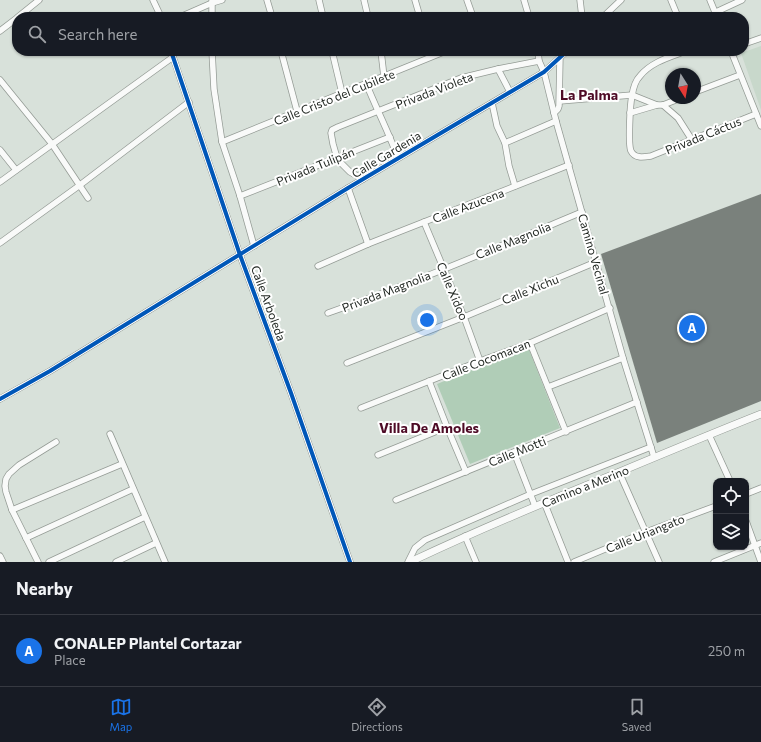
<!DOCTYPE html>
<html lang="en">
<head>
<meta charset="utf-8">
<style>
  :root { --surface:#171b24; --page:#242831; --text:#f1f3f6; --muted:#9ea1a6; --line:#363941; --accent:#1a73e8 }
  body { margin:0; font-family:Commissioner,sans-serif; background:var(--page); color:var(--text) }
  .controls { position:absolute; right:12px; bottom:12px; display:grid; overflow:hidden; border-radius:8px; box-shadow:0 1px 3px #0004 }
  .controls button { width:36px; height:36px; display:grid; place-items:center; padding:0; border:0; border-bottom:1px solid var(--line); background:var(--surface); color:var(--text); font:20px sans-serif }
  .compass { position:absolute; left:665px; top:68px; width:36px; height:36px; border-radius:50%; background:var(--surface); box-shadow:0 1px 3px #0004; rotate:169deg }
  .you { position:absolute; left:427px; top:320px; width:14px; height:14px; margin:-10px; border:3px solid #fff; border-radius:50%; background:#1a73e8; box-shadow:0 0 0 6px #1a73e833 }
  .badge { display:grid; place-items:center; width:26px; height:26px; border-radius:50%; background:var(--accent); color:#fff; font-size:13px; font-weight:700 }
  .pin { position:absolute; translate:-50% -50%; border:2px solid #fff; box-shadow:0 1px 4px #0006 }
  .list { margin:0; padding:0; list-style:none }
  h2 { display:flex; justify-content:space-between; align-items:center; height:52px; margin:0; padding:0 16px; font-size:17px }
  h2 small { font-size:13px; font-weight:400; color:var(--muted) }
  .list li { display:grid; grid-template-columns:26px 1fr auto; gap:12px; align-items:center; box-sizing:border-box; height:72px; padding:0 16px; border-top:1px solid var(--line) }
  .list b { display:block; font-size:15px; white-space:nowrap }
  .list p { margin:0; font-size:13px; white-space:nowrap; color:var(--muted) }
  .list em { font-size:13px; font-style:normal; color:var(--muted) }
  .icon { flex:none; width:22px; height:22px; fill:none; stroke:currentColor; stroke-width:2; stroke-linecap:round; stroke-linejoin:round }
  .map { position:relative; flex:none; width:761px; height:562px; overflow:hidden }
  .search { position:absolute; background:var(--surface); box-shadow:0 1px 3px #0004; left:12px; right:12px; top:12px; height:44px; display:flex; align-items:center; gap:10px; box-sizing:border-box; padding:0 14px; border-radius:16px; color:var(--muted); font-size:15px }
  .sheet { height:124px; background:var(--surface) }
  nav { display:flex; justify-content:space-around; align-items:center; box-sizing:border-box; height:56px; border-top:1px solid var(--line); background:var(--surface); font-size:11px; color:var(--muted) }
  nav a { display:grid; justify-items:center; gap:2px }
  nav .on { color:var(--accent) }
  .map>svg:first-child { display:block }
  .built { fill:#c8d8cb }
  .green { fill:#b0cdb7 }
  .building { fill:#7a817c }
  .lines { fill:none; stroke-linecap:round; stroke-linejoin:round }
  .minor-casing { stroke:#949b95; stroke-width:7 }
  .tertiary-casing { stroke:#949b95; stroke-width:8 }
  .minor { stroke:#f9faf9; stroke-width:5.5 }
  .tertiary { stroke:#f9faf9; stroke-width:7 }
  .cycleway-casing { stroke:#fff; stroke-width:6 }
  .cycleway { stroke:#0057b8; stroke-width:4 }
  .labels { text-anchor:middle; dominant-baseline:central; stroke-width:4; stroke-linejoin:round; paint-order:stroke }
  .street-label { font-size:12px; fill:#1e241f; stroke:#fff }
  .quarter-label { font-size:14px; font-weight:bold; fill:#4e0b26; stroke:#fff }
</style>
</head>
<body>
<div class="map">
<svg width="761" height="562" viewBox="0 0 761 562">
  <rect width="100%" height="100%" fill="#d8e1da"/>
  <path class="built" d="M761,46V110L741,53Z"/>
  <path class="green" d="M528,347L560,428L470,464L437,384Z"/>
  <path class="building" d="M761,194V401L657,443L601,254Z"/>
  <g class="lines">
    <g class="minor-casing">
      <g id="minor">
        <path d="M153,0L161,17"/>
        <path d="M267,0L272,17"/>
        <path d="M319,0L323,17"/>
        <path d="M364,0L368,17"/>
        <path d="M415,0L420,17"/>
        <path d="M467,0L473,17"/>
        <path d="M524,0L529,17"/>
        <path d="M580,0L582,17"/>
        <path d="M671,0L678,17"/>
        <path d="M710,0L717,17"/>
        <path d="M716,12L742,0"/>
        <path d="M18,17L39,0"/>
        <path d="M180,17L212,3L222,0"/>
        <path d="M212,17V0"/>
        <path d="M603,17L621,0"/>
        <path d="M0,31L17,18"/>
        <path d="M744,44L761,38"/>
        <path d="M171,51L240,255L291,393L350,562"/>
        <path d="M212,51L214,89L222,142L240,196L254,246"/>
        <path d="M281,51L297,111"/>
        <path d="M332,51L342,93"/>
        <path d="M381,51L384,77"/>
        <path d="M538,51L539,61L544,72L556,121L623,358L654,457"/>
        <path d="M686,51C670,57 651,62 640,76C635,81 633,89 632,96C630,104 628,145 631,151C635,159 644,157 651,156L756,114"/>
        <path d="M731,51L761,126"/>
        <path d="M498,69L510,92"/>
        <path d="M0,80L52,144L88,198"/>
        <path d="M366,83C376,108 389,133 398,158"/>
        <path d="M695,92L740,75"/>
        <path d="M560,101L632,95L657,105"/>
        <path d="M492,103L497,126L505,143L509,166L515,186"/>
        <path d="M663,105L678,118L692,140"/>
        <path d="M554,113L558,109L559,106L560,57"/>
        <path d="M630,113L657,105H663L681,98"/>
        <path d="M222,142L446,51"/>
        <path d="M505,143L556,121"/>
        <path d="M0,150L16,170"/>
        <path d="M363,179L350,172L342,164L337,158L333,144L331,133L332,130L338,127L461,78L498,69L539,61"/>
        <path d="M0,182L173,57"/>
        <path d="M348,188L368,244"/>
        <path d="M240,196L390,137"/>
        <path d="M424,222L464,317L480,361"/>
        <path d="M0,243L80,185L189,102"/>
        <path d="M318,266L368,244L569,165"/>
        <path d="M328,313C414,283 498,247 582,212"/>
        <path d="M530,343L566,432"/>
        <path d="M347,363L464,317L596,262"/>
        <path d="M429,381L447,427L466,472"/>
        <path d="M548,387L623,358"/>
        <path d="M0,399L50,371L348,188L544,72L567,51"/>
        <path d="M361,408L480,361L530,343L610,308"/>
        <path d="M110,434L165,562"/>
        <path d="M709,435L730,481"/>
        <path d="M514,452L535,506"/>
        <path d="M378,455L447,427"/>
        <path d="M619,472L659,562"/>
        <path d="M746,494L761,488"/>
        <path d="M396,500L637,402"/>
        <path d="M544,502L568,562"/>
        <path d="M12,510L122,464"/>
        <path d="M746,521L761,562"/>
        <path d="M465,536L476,562"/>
        <path d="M26,538L133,489"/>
        <path d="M0,556L3,562"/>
        <path d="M38,562L12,510L6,492L5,486L6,479L9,474L19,465L56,442"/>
        <path d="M49,562L145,517"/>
        <path d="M116,562L156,543"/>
        <path d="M408,562L415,548L425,540L531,494L651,447"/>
        <path d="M574,562L646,532L716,506"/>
        <path d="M714,562L761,543"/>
      </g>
    </g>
    <g class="tertiary-casing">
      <path id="tertiary" d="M410,562C478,530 547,501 617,473C665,453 713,433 761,414"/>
    </g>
    <use href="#minor" class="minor"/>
    <use href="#tertiary" class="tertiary"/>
    <g class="cycleway-casing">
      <g id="cycleway">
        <path d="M171,51L240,255L291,393L350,562"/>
        <path d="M0,399L50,371L348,188L544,72L567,51"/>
      </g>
    </g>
    <use href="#cycleway" class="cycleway"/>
  </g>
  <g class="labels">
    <g class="street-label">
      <text transform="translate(434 90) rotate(-21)">Privada Violeta</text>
      <text transform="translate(334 97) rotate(-22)">Calle Cristo del Cubilete</text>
      <text transform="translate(703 135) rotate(-22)">Privada Cáctus</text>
      <text transform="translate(386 154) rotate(-31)">Calle Gardenia</text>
      <text transform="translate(315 166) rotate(-22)">Privada Tulipán</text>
      <text transform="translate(468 205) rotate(-21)">Calle Azucena</text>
      <text transform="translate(513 240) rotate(-22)">Calle Magnolia</text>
      <text transform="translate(594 254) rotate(74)">Camino Vecinal</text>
      <text transform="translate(530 289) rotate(-22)">Calle Xichu</text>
      <text transform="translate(386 291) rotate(-21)">Privada Magnolia</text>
      <text transform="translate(453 291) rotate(67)">Calle Xidoo</text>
      <text transform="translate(269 303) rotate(70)">Calle Arboleda</text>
      <text transform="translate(486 359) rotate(-21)">Calle Cocomacan</text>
      <text transform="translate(517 451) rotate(-22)">Calle Motti</text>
      <text transform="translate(585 486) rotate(-22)">Camino a Merino</text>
      <text transform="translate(645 533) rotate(-22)">Calle Uriangato</text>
    </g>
    <g class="quarter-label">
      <text x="589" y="94">La Palma</text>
      <text x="429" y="427">Villa De Amoles</text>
    </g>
  </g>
</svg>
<div class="controls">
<button><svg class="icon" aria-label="locate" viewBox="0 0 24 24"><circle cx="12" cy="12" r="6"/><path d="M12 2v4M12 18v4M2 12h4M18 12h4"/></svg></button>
<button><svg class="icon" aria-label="layers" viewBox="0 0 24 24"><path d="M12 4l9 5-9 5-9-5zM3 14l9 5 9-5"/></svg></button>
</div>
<svg class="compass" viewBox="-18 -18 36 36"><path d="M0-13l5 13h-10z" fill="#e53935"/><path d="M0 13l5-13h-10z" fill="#9ea1a6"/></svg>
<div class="you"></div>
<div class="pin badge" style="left:692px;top:328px">A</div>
<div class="search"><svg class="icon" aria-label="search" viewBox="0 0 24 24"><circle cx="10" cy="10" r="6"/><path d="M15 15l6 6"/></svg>Search here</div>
</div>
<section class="sheet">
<h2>Nearby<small></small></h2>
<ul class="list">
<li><span class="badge">A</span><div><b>CONALEP Plantel Cortazar</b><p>Place</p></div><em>250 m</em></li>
</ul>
</section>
<nav>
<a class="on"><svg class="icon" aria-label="map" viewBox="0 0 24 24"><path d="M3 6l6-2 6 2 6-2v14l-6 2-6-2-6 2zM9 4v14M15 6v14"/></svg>Map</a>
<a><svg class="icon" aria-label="directions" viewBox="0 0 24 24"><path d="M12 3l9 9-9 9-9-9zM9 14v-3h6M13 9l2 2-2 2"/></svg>Directions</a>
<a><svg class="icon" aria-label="saved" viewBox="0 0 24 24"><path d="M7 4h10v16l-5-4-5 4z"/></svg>Saved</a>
</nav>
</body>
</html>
